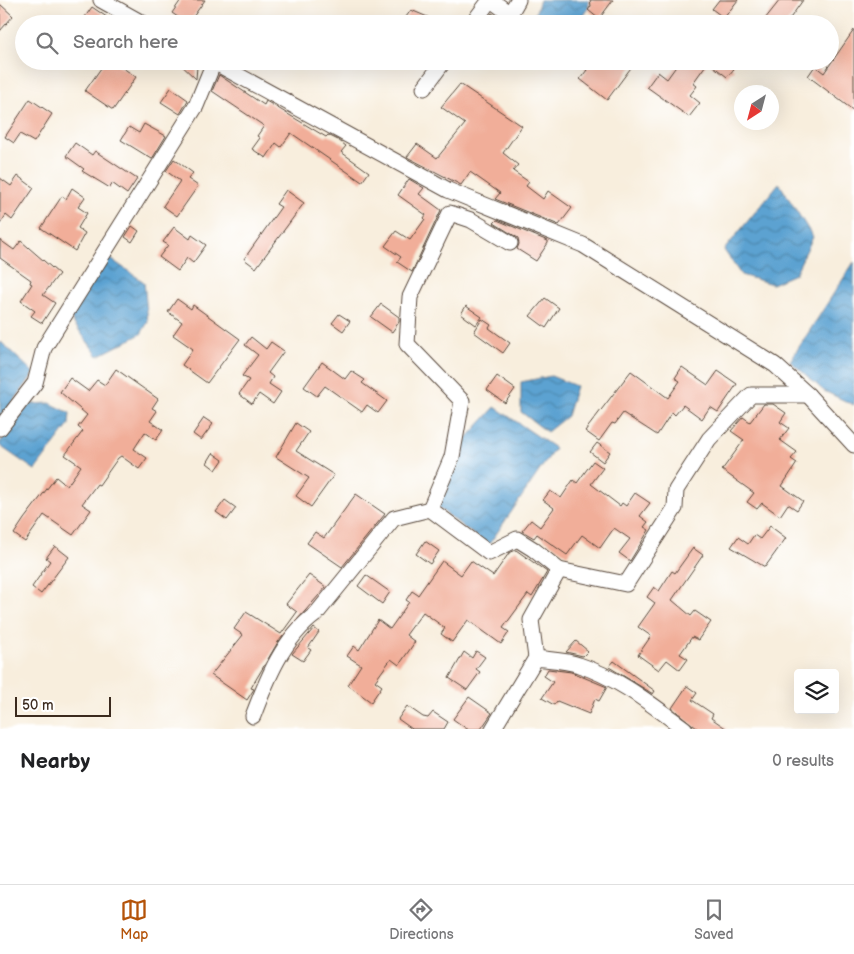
<!DOCTYPE html>
<html lang="en">
<head>
<meta charset="utf-8">
<style>
  :root { --surface:#fff; --page:#f2f2f2; --text:#202124; --muted:#757577; --line:#e0e0e0; --accent:#b45309 }
  body { margin:0; font-family:"Balsamiq Sans",sans-serif; background:var(--page); color:var(--text) }
  .controls { position:absolute; right:15px; bottom:15px; display:grid; overflow:hidden; border-radius:5px; box-shadow:0 5px 20px #0002 }
  .controls button { width:45px; height:45px; display:grid; place-items:center; padding:0; border:0; border-bottom:1px solid var(--line); background:var(--surface); color:var(--text); font:25px sans-serif }
  .compass { position:absolute; left:734px; top:85px; width:45px; height:45px; border-radius:50%; background:var(--surface); box-shadow:0 5px 20px #0002; rotate:216deg }
  .scale { position:absolute; left:15px; bottom:12px; width:96px; box-sizing:border-box; padding-left:5px; border:2px solid #3b2a1e; border-top:0; font-size:14px; line-height:18px; white-space:nowrap; color:#3b2a1e; -webkit-text-stroke:4px #fff; paint-order:stroke }
  .list { margin:0; padding:0; list-style:none }
  h2 { display:flex; justify-content:space-between; align-items:center; height:65px; margin:0; padding:0 20px; font-size:21px }
  h2 small { font-size:16px; font-weight:400; color:var(--muted) }
  .icon { flex:none; width:28px; height:28px; fill:none; stroke:currentColor; stroke-width:2; stroke-linecap:round; stroke-linejoin:round }
  .map { position:relative; flex:none; width:854px; height:729px; overflow:hidden }
  .search { position:absolute; background:var(--surface); box-shadow:0 5px 20px #0002; left:15px; right:15px; top:15px; height:55px; display:flex; align-items:center; gap:12px; box-sizing:border-box; padding:0 18px; border-radius:28px; color:var(--muted); font-size:19px }
  .sheet { height:155px; background:var(--surface) }
  nav { display:flex; justify-content:space-around; align-items:center; box-sizing:border-box; height:70px; border-top:1px solid var(--line); background:var(--surface); font-size:14px; color:var(--muted) }
  nav a { display:grid; justify-items:center; gap:2px }
  nav .on { color:var(--accent) }
  .map>svg:first-child { display:block }
  .water { fill:url(#water-waves); stroke:#4b6678 }
  .building { fill:#f1ae99 }
  .lines { fill:none; stroke-linecap:round; stroke-linejoin:round }
  .street-casing { stroke:#57473b; stroke-width:17 }
  .street { stroke:#fff; stroke-width:15 }
</style>
</head>
<body>
<div class="map">
<svg width="854" height="729" viewBox="0 0 854 729">
  <defs>
    <pattern id="water-waves" width="16" height="10" patternUnits="userSpaceOnUse" patternTransform="scale(1.25)"><rect width="16" height="10" fill="#5ba2d1"/><path d="M0 5q4-4 8 0t8 0" fill="none" stroke="#4c84a9"/></pattern>
  </defs>
  <rect width="100%" height="100%" fill="#fff"/>
  <filter id="ink" filterUnits="userSpaceOnUse"><feTurbulence type="fractalNoise" baseFrequency=".02" numOctaves="2"/><feDisplacementMap in="SourceGraphic" scale="10" xChannelSelector="R" yChannelSelector="G"/><feConvolveMatrix kernelMatrix="1 2 1 2 8 2 1 2 1" color-interpolation-filters="sRGB"/></filter>
  <filter id="wash" filterUnits="userSpaceOnUse"><feTurbulence type="fractalNoise" baseFrequency=".0096" numOctaves="4" result="noise"/><feDisplacementMap in="SourceGraphic" scale="20" xChannelSelector="R" yChannelSelector="G"/><feGaussianBlur stdDeviation="1.12" result="paint"/><feColorMatrix in="noise" values="0 0 0 0 0 0 0 0 0 0 0 0 0 0 0 0 0 1.4 0 .05"/><feComposite in="paint" operator="in"/></filter>
  <g filter="url(#wash)">
    <rect width="100%" height="100%" fill="#f8eedd"/>
    <g class="water">
      <path d="M540,0H588L589,6L578,24H538L533,20Z"/>
      <path d="M779,183L813,237L795,274L772,284L741,275L724,250Z"/>
      <path d="M108,257L144,282L148,322L141,334L98,356L69,317Z"/>
      <path d="M854,262V405L824,391L790,361Z"/>
      <path d="M1,342L34,373L0,421V343Z"/>
      <path d="M551,376L576,386L567,416L547,432L521,412V382Z"/>
      <path d="M50,403L70,413L69,425L35,470L0,446V442L30,404Z"/>
      <path d="M495,407L555,448L488,546L435,505L465,440Z"/>
    </g>
    <g id="blocks">
      <g class="building">
        <path d="M181,0H205L188,24L172,13Z"/>
        <path d="M590,0H613L599,19L588,10L591,6Z"/>
        <path d="M719,0H738L724,18L712,9Z"/>
        <path d="M780,0H803L786,24H761Z"/>
        <path d="M0,4L13,16L0,31Z"/>
        <path d="M92,7L117,24H80Z"/>
        <path d="M411,10L444,24H401Z"/>
        <path d="M492,13L505,22L518,24H497L489,17Z"/>
        <path d="M854,30V111L808,76L815,66L824,73Z"/>
        <path d="M106,61H113L136,77L113,110L85,91Z"/>
        <path d="M177,61H192L197,66L196,79Z"/>
        <path d="M576,61H636L607,100L580,79L587,70Z"/>
        <path d="M680,61H736L731,67L734,69L727,77L708,62L693,83L697,86L690,95L700,103L689,117L647,87L658,72L667,79Z"/>
        <path d="M219,75L264,105L266,101L326,137L328,135L338,140L346,146L341,152L369,172L362,182L291,133L281,147L276,143L266,158L252,149L260,138L257,136L264,126L212,91Z"/>
        <path d="M460,84L522,126L503,153L518,165L513,171L529,182L526,186L543,199L548,191L572,208L559,225L495,199L500,193L470,172L461,185L407,157L417,144L437,158L465,124L441,107Z"/>
        <path d="M171,88L188,100L180,114L161,102Z"/>
        <path d="M30,99L52,114L34,142L20,134L14,143L5,137Z"/>
        <path d="M144,124L166,136L152,159L121,140L129,127L139,133Z"/>
        <path d="M75,143L92,155L95,151L137,179L127,194L112,183L110,188L82,171L84,169L66,156Z"/>
        <path d="M174,159L193,173L188,179L198,186L177,216L163,206L180,181L166,171Z"/>
        <path d="M18,176L34,188L12,220L6,215L0,224V178L11,186Z"/>
        <path d="M409,179L424,188L419,194L441,210L412,272L397,262L401,257L385,246L396,231L410,240L425,219L424,218L426,215L398,195Z"/>
        <path d="M72,188L85,197L78,207L87,213L78,228L85,233L75,251L41,228L62,196L66,199Z"/>
        <path d="M286,190L304,203L256,268L244,259L281,207L276,204Z"/>
        <path d="M497,220L548,241V243L536,261L517,249L519,244L518,238L494,223Z"/>
        <path d="M132,226L139,231L132,242L125,237Z"/>
        <path d="M174,227L190,239L192,235L206,245L193,263L187,258L178,271L159,257L168,245L163,242Z"/>
        <path d="M0,240L14,250L21,241L59,274L43,295L55,303L42,323L31,316L35,311L21,301L32,284L30,283L31,280L0,258Z"/>
        <path d="M545,298L559,308L546,328L530,316Z"/>
        <path d="M177,299L191,309L193,305L240,339L207,383L182,365L193,349L173,335L182,322L168,312Z"/>
        <path d="M381,304L399,317V322L392,332L371,317Z"/>
        <path d="M466,306L482,317L476,325L461,314Z"/>
        <path d="M339,314L350,321L343,331L332,323Z"/>
        <path d="M482,319L491,325L489,328L510,343L503,353L474,332Z"/>
        <path d="M251,337L266,349L271,342L284,351L268,373L273,377L269,384L281,392L273,404L259,394L252,404L239,394L249,380L242,376L258,355L245,345Z"/>
        <path d="M322,362L345,379L351,371L365,380L362,383L387,401L378,413L367,405L362,412L325,386L317,396L304,387Z"/>
        <path d="M682,367L708,385L718,371L737,384L718,412L710,407L702,419L683,405L675,415L672,412L657,435L623,413L615,424L612,423L599,441L585,431L631,371L668,398L680,381L675,378Z"/>
        <path d="M116,369L158,399L152,408L157,411L150,421L163,430L156,440L145,432L134,449L147,458L139,469L121,456L118,458L99,485L97,484L82,504L91,510L73,535L44,515L25,542L14,534L24,519L56,477L67,486L81,466L65,455L83,431L78,427L87,415L60,392L70,378L88,391L97,380L105,385Z"/>
        <path d="M497,376L515,389L505,403L487,390Z"/>
        <path d="M764,404H773L786,413L780,422L789,428L780,440L797,452L791,459L797,463L782,486L803,501L797,510L788,504L780,516L762,503L757,509L747,502L754,493L722,470L744,440L731,431L743,417L750,422Z"/>
        <path d="M204,418L213,424L201,440L193,434Z"/>
        <path d="M296,423L309,432L296,451L334,475L311,507L296,496L309,478L276,457Z"/>
        <path d="M597,443L610,452L603,462L590,452Z"/>
        <path d="M213,453L223,460L216,470L207,463Z"/>
        <path d="M593,461L603,468L591,484L620,506L622,503L626,506L635,493L650,503L640,516L648,522L644,527L649,530L630,561L619,553L630,539L614,528L600,548L582,535L567,555L537,534L534,538L522,531L531,520L540,527L554,508L543,500L550,491L561,498L573,480L577,483Z"/>
        <path d="M356,494L385,514L342,567L307,543L315,532L324,538Z"/>
        <path d="M225,500L236,508L227,520L216,512Z"/>
        <path d="M770,526L786,538L765,567L731,547L738,537L748,544L754,535L760,539Z"/>
        <path d="M425,541L439,551L430,564L416,554Z"/>
        <path d="M55,546L69,557L41,594L32,587L50,561L46,558Z"/>
        <path d="M693,548L703,555L672,600L691,616L695,611L711,622L698,640L692,637L680,654L688,659L680,670L667,660L659,670L638,655L651,636L638,627L655,603L647,597L654,587L659,591L672,571L675,573Z"/>
        <path d="M516,550L547,572L532,597L528,594L503,628L509,632L501,644L468,620L452,642L441,634L445,628L423,612L406,635L415,642L399,665L391,659L375,681L382,686L371,702L348,685L361,665L347,656L354,646L359,650L378,620L390,629L409,602L406,600L412,591L418,595L442,561L461,575L471,561L493,576L509,553Z"/>
        <path d="M309,575L326,587L278,642L251,688L254,689L247,700L211,675L243,635L234,629L246,612L281,634L297,612L286,604Z"/>
        <path d="M366,575L390,592L382,604L358,586Z"/>
        <path d="M314,628L319,632L308,648L311,650L303,661L292,654Z"/>
        <path d="M576,641L588,651L583,656L566,652Z"/>
        <path d="M476,651L485,657L476,669L480,672L467,690L449,678L464,652L472,658Z"/>
        <path d="M614,661L655,691L653,694L609,667Z"/>
        <path d="M548,669L571,672L607,687L599,701L595,699L589,714L557,701L554,705L542,698L553,682L544,676Z"/>
        <path d="M687,686L697,693L692,700L713,714L711,718L727,729H698L672,708Z"/>
        <path d="M469,697L492,713L481,729H467L453,719Z"/>
        <path d="M407,706L423,717L428,718L433,712L448,722L444,729H412L398,719Z"/>
      </g>
    </g>
  </g>
  <g filter="url(#ink)">
    <use href="#blocks" fill-opacity="0" stroke="#57473b" stroke-width="1"/>
    <g class="lines">
      <g class="street-casing">
        <g id="street">
          <path d="M101,0L144,24"/>
          <path d="M491,0L510,14L518,0"/>
          <path d="M472,24L490,0"/>
          <path d="M212,61L448,190L583,245L775,365L808,395L854,445"/>
          <path d="M424,88L444,61"/>
          <path d="M0,428L35,383L44,348L196,106L214,62"/>
          <path d="M559,570L626,584L675,508L676,490L709,439L751,395H808"/>
          <path d="M536,658C550,660 566,660 579,665C619,678 652,705 685,729"/>
          <path d="M253,716C267,679 283,638 316,614L394,518L430,509"/>
          <path d="M493,729L536,658L531,620L559,570L533,549L517,539L489,553L430,509L452,457L462,401L407,344L410,297L450,213L471,220L510,243"/>
        </g>
      </g>
      <use href="#street" class="street"/>
    </g>
  </g>
</svg>
<div class="controls">
<button><svg class="icon" aria-label="layers" viewBox="0 0 24 24"><path d="M12 4l9 5-9 5-9-5zM3 14l9 5 9-5"/></svg></button>
</div>
<svg class="compass" viewBox="-18 -18 36 36"><path d="M0-13l5 13h-10z" fill="#e53935"/><path d="M0 13l5-13h-10z" fill="#757577"/></svg>
<div class="scale">50 m</div>
<div class="search"><svg class="icon" aria-label="search" viewBox="0 0 24 24"><circle cx="10" cy="10" r="6"/><path d="M15 15l6 6"/></svg>Search here</div>
</div>
<section class="sheet">
<h2>Nearby<small>0 results</small></h2>
<ul class="list">
</ul>
</section>
<nav>
<a class="on"><svg class="icon" aria-label="map" viewBox="0 0 24 24"><path d="M3 6l6-2 6 2 6-2v14l-6 2-6-2-6 2zM9 4v14M15 6v14"/></svg>Map</a>
<a><svg class="icon" aria-label="directions" viewBox="0 0 24 24"><path d="M12 3l9 9-9 9-9-9zM9 14v-3h6M13 9l2 2-2 2"/></svg>Directions</a>
<a><svg class="icon" aria-label="saved" viewBox="0 0 24 24"><path d="M7 4h10v16l-5-4-5 4z"/></svg>Saved</a>
</nav>
</body>
</html>
